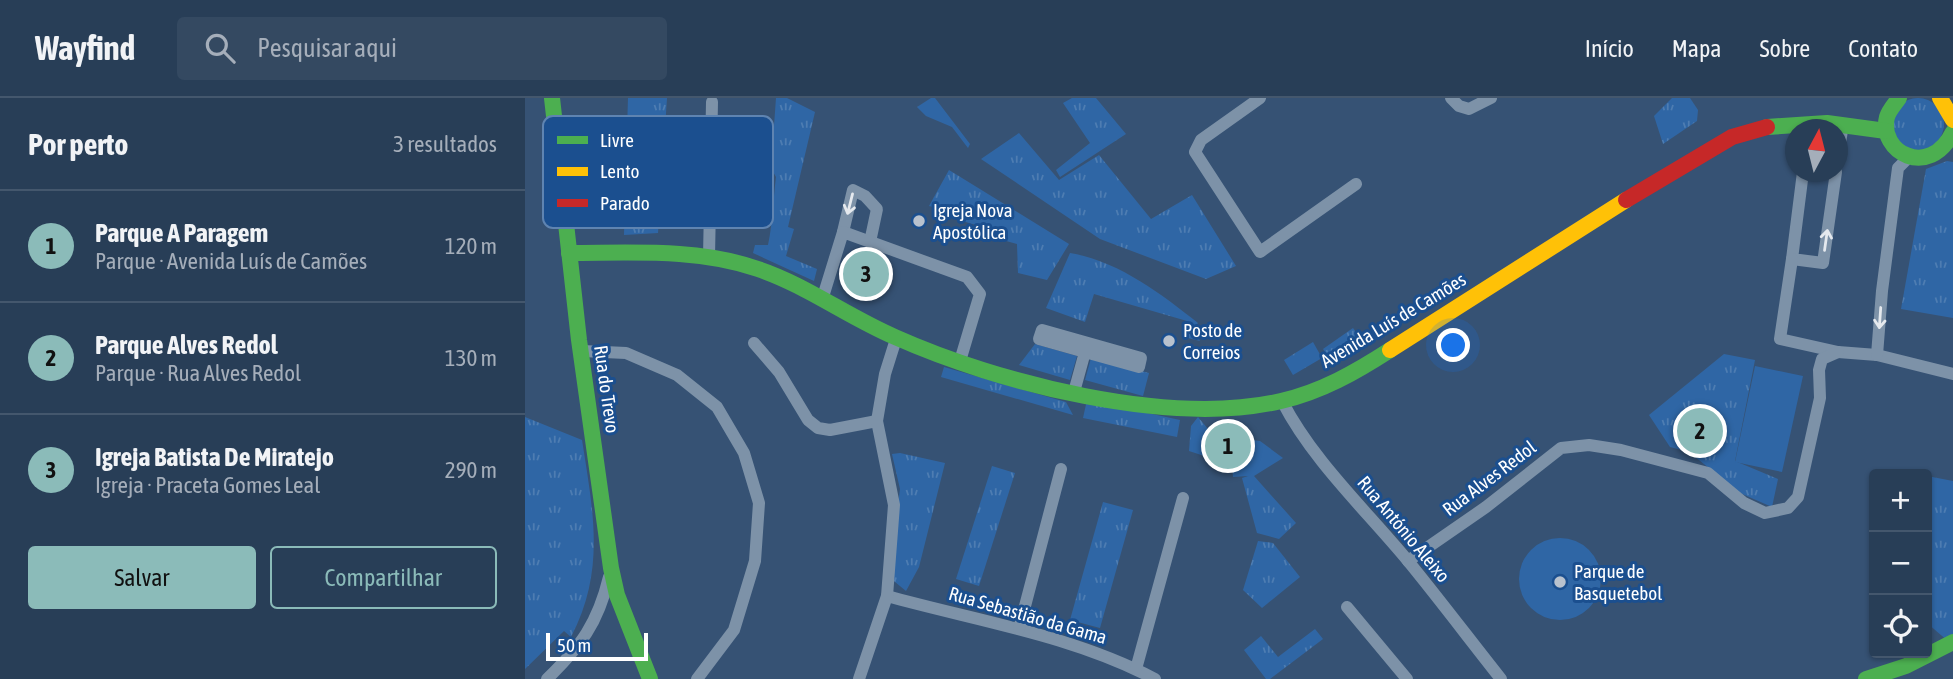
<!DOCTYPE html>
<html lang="pt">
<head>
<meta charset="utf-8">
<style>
  :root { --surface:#283e57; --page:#344961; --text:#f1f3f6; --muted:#a5aeba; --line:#44576d; --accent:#8bbbb9 }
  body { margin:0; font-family:"Asap Condensed",sans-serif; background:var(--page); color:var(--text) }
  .controls { position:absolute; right:21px; bottom:21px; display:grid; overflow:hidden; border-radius:7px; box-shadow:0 2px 5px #0004 }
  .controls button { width:63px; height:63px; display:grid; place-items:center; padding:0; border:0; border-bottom:2px solid var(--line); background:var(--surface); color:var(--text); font:35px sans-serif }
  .compass { position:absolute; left:1260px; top:21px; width:63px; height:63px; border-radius:50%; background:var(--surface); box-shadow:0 2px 5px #0004; rotate:7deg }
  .scale { position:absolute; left:21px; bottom:18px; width:102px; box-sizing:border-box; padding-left:7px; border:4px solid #fff; border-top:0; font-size:19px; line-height:24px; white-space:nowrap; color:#fff; -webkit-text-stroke:5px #1b4f8f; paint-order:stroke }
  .you { position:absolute; left:929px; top:248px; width:24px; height:24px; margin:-18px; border:5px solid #fff; border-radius:50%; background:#1a73e8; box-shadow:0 0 0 10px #1a73e833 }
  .badge { display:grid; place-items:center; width:46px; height:46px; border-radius:50%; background:var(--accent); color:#111; font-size:23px; font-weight:700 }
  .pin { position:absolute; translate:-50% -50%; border:4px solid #fff; box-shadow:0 2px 7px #0006 }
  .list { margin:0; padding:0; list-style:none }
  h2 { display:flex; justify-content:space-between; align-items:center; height:91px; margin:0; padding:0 28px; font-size:30px }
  h2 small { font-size:23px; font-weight:400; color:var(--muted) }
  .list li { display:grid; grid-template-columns:46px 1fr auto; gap:21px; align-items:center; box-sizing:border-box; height:112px; padding:0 28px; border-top:2px solid var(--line) }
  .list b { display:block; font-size:26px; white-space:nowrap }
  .list p { margin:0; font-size:23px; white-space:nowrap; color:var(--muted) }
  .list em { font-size:23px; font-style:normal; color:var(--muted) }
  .actions { display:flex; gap:14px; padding:21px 28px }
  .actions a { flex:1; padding:16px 0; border:2px solid var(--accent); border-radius:7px; text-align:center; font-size:24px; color:var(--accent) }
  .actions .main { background:var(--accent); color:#111 }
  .icon { flex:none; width:38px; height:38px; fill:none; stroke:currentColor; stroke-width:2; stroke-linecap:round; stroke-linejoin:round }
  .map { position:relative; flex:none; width:1428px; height:581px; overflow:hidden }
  header { display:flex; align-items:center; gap:42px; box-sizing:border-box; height:98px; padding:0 35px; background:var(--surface); border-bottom:2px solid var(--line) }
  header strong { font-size:33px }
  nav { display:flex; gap:38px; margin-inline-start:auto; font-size:24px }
  .search { width:490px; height:63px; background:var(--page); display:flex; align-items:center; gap:18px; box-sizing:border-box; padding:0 24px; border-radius:7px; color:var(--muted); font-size:26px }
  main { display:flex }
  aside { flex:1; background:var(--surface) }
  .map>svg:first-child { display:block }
  .grass { fill:url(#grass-tufts) }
  .pitch { fill:#2f66a5 }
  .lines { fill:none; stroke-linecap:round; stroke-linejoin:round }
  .street { stroke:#7d92a8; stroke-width:12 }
  .fast { stroke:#4caf50; stroke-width:16 }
  .slow { stroke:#ffc107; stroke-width:16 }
  .jam { stroke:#c62828; stroke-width:16 }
  .oneway { stroke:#e5e9ee }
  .poi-dot { fill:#b9c2ce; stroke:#1b4f8f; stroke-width:2.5 }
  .labels { text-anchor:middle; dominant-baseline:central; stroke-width:6; stroke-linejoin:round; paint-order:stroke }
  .poi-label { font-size:19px; fill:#fff; stroke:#1b4f8f; text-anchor:start }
  .street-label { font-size:19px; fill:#fff; stroke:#1b4f8f }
  .key { fill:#1b4f8f; stroke:#5f84b1; stroke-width:2 }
  .key-label { font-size:19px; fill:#fff }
</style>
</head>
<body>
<header>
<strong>Wayfind</strong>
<div class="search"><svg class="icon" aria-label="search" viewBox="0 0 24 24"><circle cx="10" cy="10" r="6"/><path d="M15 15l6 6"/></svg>Pesquisar aqui</div>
<nav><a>Início</a><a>Mapa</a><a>Sobre</a><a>Contato</a></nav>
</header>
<main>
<aside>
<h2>Por perto<small>3 resultados</small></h2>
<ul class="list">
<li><span class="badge">1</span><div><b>Parque A Paragem</b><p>Parque · Avenida Luís de Camões</p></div><em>120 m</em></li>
<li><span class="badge">2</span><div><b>Parque Alves Redol</b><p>Parque · Rua Alves Redol</p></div><em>130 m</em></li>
<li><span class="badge">3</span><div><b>Igreja Batista De Miratejo</b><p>Igreja · Praceta Gomes Leal</p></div><em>290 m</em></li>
</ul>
<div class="actions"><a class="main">Salvar</a><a>Compartilhar</a></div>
</aside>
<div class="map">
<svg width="1428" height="581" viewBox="0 0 1428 581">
  <defs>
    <pattern id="grass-tufts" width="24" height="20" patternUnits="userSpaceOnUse" patternTransform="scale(1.75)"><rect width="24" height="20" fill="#2f66a5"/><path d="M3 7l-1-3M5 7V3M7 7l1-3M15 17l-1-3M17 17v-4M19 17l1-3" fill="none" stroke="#4e7db2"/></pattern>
  </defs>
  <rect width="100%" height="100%" fill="#365274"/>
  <g class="grass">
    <path d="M103,0H142L133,135L99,137Z"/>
    <path d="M251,0H262L290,14L263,129L269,131L261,158L292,171L289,183L228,155L230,147H243C248,123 248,102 251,79L246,70Z"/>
    <path d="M406,0H410L445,46L443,50L427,29L401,18L392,9Z"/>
    <path d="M547,0H571L601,36L535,79L531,72L565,45L538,5Z"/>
    <path d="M1147,0H1165L1173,12L1172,23L1138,46L1129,18Z"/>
    <circle cx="1393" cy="26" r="26"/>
    <path d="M494,35L534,82L574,57L626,121L667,97L711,168L681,181L575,141L456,61Z"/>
    <path d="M1422,63L1428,64V220L1376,211L1401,71Z"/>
    <path d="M424,72L544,146L522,182L493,175L492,146L463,138L464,131L434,122L436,116L404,108Z"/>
    <path d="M545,155C593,163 635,195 673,225L668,231L675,243L659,239L662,223L569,196L560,224L521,210Z"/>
    <path d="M828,230L840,247L809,267L798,251Z"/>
    <path d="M788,244L797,260L768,277L759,262Z"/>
    <path d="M510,246L552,258L545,282L494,267Z"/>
    <path d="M1199,256L1230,262L1210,363L1253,381L1247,409L1215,395L1164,354L1145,349L1124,317Z"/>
    <path d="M566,260L624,275L618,298L560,282Z"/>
    <path d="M419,269L541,304L548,317L416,279Z"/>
    <path d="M562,302L655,322L652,339L558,320Z"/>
    <path d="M0,319L57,342C68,413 81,472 46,539L39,533L0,571Z"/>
    <path d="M673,319L688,337L735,343L758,360L729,378L771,425L754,441L732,435L717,380L723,378L708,379L707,367L664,353L666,328Z"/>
    <path d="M375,355L420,365L394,469L381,493L364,479L375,391L367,356Z"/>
    <path d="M467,368L490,375L454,488L431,481Z"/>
    <path d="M1402,378L1428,383V541L1424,544L1402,525Z"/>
    <path d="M578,404L608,412L575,530L545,522Z"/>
    <path d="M733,443L748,445L775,479L737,510L718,492Z"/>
    <path d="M790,531L798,541L745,581H741L719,552L736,538L753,559Z"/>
  </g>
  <g class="pitch">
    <path d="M1230,268L1278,278L1257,374L1210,364Z"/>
    <circle cx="1035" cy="481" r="41"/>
  </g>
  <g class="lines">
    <g class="street">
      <path d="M735,0L676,42L670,54L735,154L831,86"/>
      <path d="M926,0L934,8L944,11L966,0"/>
      <path d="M1312,64L1318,26"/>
      <path d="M1278,74L1267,161L1298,165L1311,74"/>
      <path d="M318,134L328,92L340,98L352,111L345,144"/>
      <path d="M184,159L187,4"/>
      <path d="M1267,161L1255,241L1313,254L1352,257L1428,276"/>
      <path d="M297,202L318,134L442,179L455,196L435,263"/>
      <path d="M229,245L254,274L283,322L293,330L305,332L352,323"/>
      <path d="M57,253L101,255L152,277L192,309L219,355L234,405L230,463L209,532L172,581"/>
      <path d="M1352,257L1357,193L1373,70L1384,59"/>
      <path d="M549,294L560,254L614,269L616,260L517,232L514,241L560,254"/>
      <path d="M757,303C788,363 840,411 883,463C915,502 945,542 976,581"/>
      <path d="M883,463L961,409L1036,350L1064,347L1096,352L1183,375L1219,405L1240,415L1263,410L1273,399L1295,300L1294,272L1297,261L1313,254"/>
      <path d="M362,498C452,523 546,537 630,581"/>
      <path d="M822,509L882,581"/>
      <path d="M494,531L536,371"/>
      <path d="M611,571L658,400"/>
      <path d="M22,581C56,548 73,525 84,479"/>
      <path d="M334,581L362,498L369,407L352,323L360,276L371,241"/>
    </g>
    <g class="fast">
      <path d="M27,0L54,242L86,470L92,497L125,581"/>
      <path d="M1374,0C1370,6 1364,12 1362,19C1353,54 1404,82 1428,34"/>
      <path d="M1242,29L1302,25L1361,33"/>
      <path d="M44,155C106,155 173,150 233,171C281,187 323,219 370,239C473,285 644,329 756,303C796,294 831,274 865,252"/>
      <path d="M1341,581L1381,568L1428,544"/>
    </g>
    <g class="slow">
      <path d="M1415,0L1428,22"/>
      <path d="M865,252L1101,102"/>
    </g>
    <path class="jam" d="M1101,102L1207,39L1242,29"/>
  </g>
  <defs><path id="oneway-shaft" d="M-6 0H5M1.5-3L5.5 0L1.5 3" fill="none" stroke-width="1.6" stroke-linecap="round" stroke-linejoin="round" transform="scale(1.75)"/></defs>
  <g class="oneway">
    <use href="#oneway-shaft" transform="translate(325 106) rotate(104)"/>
    <use href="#oneway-shaft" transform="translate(1301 142) rotate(-82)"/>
    <use href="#oneway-shaft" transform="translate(1355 220) rotate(94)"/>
  </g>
  <g class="poi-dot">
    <circle cx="394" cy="123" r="7"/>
    <circle cx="644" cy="243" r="7"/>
    <circle cx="1035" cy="484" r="7"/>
  </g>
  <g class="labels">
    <g class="poi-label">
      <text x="408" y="112">Igreja Nova<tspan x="408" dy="22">Apostólica</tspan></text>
      <text x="658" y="232">Posto de<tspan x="658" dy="22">Correios</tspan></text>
      <text x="1049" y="473">Parque de<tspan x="1049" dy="22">Basquetebol</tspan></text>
    </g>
    <g class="street-label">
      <text transform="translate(868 222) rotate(-31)">Avenida Luís de Camões</text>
      <text transform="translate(82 291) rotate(82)">Rua do Trevo</text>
      <text transform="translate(964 380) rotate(-37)">Rua Alves Redol</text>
      <text transform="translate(879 431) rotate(50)">Rua António Aleixo</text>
      <text transform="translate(503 517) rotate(16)">Rua Sebastião da Gama</text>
    </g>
  </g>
  <rect x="18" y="18" width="230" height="112" rx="10" class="key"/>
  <rect x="32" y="38" width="31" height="8" fill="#4caf50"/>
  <rect x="32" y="69" width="31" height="9" fill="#ffc107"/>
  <rect x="32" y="101" width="31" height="8" fill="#c62828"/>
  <g class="key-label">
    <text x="75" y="49">Livre</text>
    <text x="75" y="80">Lento</text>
    <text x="75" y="112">Parado</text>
  </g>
</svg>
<div class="controls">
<button>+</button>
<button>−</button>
<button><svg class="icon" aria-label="locate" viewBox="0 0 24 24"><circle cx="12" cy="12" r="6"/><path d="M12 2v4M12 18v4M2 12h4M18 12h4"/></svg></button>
</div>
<svg class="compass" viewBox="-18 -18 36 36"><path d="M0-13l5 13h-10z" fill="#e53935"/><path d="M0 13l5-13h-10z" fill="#a5aeba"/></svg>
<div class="scale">50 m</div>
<div class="you"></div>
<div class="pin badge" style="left:703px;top:348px">1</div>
<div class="pin badge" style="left:1175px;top:333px">2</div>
<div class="pin badge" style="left:341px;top:176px">3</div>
</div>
</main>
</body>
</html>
